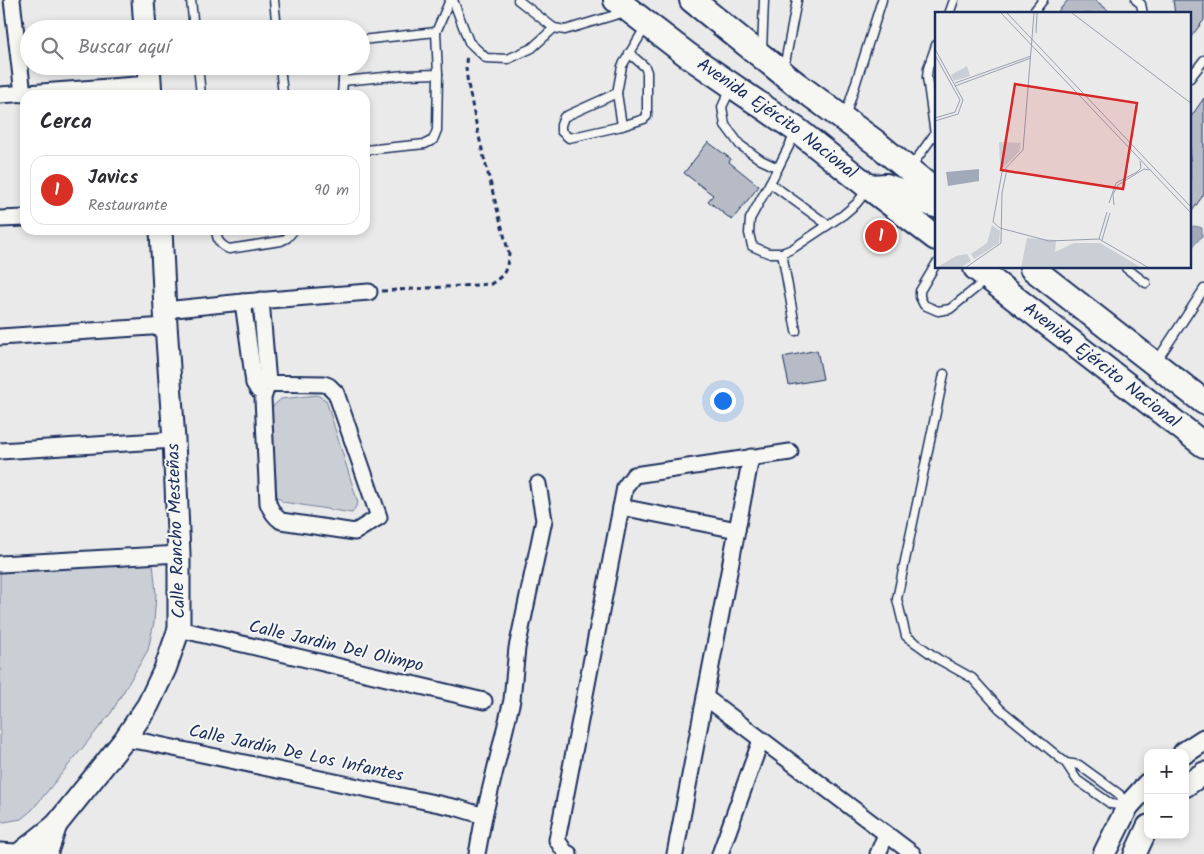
<!DOCTYPE html>
<html lang="es">
<head>
<meta charset="utf-8">
<style>
  :root { --surface:#fff; --page:#f7f7f7; --text:#2b2b33; --muted:#7c7c81; --line:#e1e1e2; --accent:#d93025 }
  body { margin:0; font-family:Kalam,sans-serif; background:var(--page); color:var(--text) }
  .controls { position:absolute; right:15px; bottom:15px; display:grid; overflow:hidden; border-radius:10px; box-shadow:0 2px 8px #0003 }
  .controls button { width:45px; height:45px; display:grid; place-items:center; padding:0; border:0; border-bottom:1px solid var(--line); background:var(--surface); color:var(--text); font:25px sans-serif }
  .you { position:absolute; left:722px; top:400px; width:18px; height:18px; margin:-12px; border:4px solid #fff; border-radius:50%; background:#1a73e8; box-shadow:0 0 0 8px #1a73e833 }
  .badge { display:grid; place-items:center; width:32px; height:32px; border-radius:50%; background:var(--accent); color:#fff; font-size:16px; font-weight:700 }
  .pin { position:absolute; translate:-50% -50%; border:2px solid #fff; box-shadow:0 1px 5px #0006 }
  .list { margin:0; padding:0; list-style:none }
  h2 { display:flex; justify-content:space-between; align-items:center; height:65px; margin:0; padding:0 20px; font-size:21px }
  h2 small { font-size:16px; font-weight:400; color:var(--muted) }
  .list li { display:grid; grid-template-columns:32px 1fr auto; gap:15px; align-items:center; box-sizing:border-box; height:70px; margin:0 10px 10px; padding:0 10px; border:1px solid var(--line); border-radius:15px }
  .list b { display:block; font-size:19px; white-space:nowrap }
  .list p { margin:0; font-size:16px; white-space:nowrap; color:var(--muted) }
  .list em { font-size:16px; font-style:normal; color:var(--muted) }
  .icon { flex:none; width:28px; height:28px; fill:none; stroke:currentColor; stroke-width:2; stroke-linecap:round; stroke-linejoin:round }
  .map { position:relative; flex:none; width:1204px; height:854px; overflow:hidden }
  .search { position:absolute; background:var(--surface); box-shadow:0 2px 8px #0003; left:20px; top:20px; width:350px; height:55px; display:flex; align-items:center; gap:12px; box-sizing:border-box; padding:0 18px; border-radius:28px; color:var(--muted); font-size:19px }
  .panel { position:absolute; background:var(--surface); box-shadow:0 2px 8px #0003; left:20px; top:90px; width:350px; height:145px; border-radius:15px }
  .map>svg:first-child { display:block }
  .green { fill:#caced5; stroke:#727e9a }
  .water { fill:#a2aaba; stroke:#6c7995 }
  .building { fill:#b6bbc6; stroke:#1b2f5e }
  .lines { fill:none; stroke-linecap:round; stroke-linejoin:round }
  .lane-casing { stroke:#1b2f5e; stroke-width:11 }
  .street-casing { stroke:#1b2f5e; stroke-width:19 }
  .secondary-casing { stroke:#1b2f5e; stroke-width:25 }
  .primary-casing { stroke:#1b2f5e; stroke-width:28 }
  .path { stroke:#1b2f5e; stroke-width:3; stroke-dasharray:5 4; stroke-linecap:butt }
  .lane { stroke:#f6f6f2; stroke-width:8 }
  .street { stroke:#f6f6f2; stroke-width:15 }
  .secondary { stroke:#f6f6f2; stroke-width:21 }
  .primary { stroke:#f6f6f2; stroke-width:24 }
  .labels { text-anchor:middle; dominant-baseline:central; stroke-width:4; stroke-linejoin:round; paint-order:stroke }
  .street-label { font-size:18px; fill:#1b2f5e; stroke:#f6f6f2 }
  .inset-road { fill:none; stroke:#979fb1; stroke-width:1 }
  .view { fill:#d62828; fill-opacity:0.15; stroke:#d62828; stroke-width:2.5 }
  .inset-edge { fill:none; stroke:#1b2f5e; stroke-width:2.5 }
</style>
</head>
<body>
<div class="map">
<svg width="1204" height="854" viewBox="0 0 1204 854">
  <rect width="100%" height="100%" fill="#e9eae9"/>
  <filter id="ink" filterUnits="userSpaceOnUse"><feTurbulence type="fractalNoise" baseFrequency=".02" numOctaves="2"/><feDisplacementMap in="SourceGraphic" scale="10" xChannelSelector="R" yChannelSelector="G"/><feConvolveMatrix kernelMatrix="1 2 1 2 8 2 1 2 1" color-interpolation-filters="sRGB"/></filter>
  <g filter="url(#ink)">
    <g class="green">
      <path d="M317,395L326,400L358,503L352,513L283,502L277,496L271,408L281,399Z"/>
      <path d="M141,559L153,563L156,594L154,622L148,650L111,713L32,810L21,819L4,822L0,820V570Z"/>
    </g>
    <path class="water" d="M1193,226L1199,227L1202,228V236L1190,250V229Z"/>
    <g class="building">
      <path d="M1068,0H1095L1113,14H1056Z"/>
      <path d="M1173,0H1204V20L1190,38V14H1175Z"/>
      <path d="M1204,98V194L1190,214V118Z"/>
      <path d="M708,142L731,159L729,162L759,186L732,220L708,201L713,195L684,173Z"/>
      <path d="M817,350L823,379L789,385L783,357Z"/>
    </g>
    <g class="lines">
      <g class="lane-casing">
        <g id="lane">
          <path d="M191,0L194,29"/>
          <path d="M274,0L277,29"/>
          <path d="M453,0L469,42L486,58L508,59L532,48L554,28"/>
          <path d="M518,0L554,28L565,30L625,12"/>
          <path d="M1136,0L1141,4L1143,14"/>
          <path d="M949,14L954,0"/>
          <path d="M1032,14L1043,0"/>
          <path d="M361,40L436,32"/>
          <path d="M936,45L928,68L927,77L935,135L936,136"/>
          <path d="M762,51L764,0"/>
          <path d="M198,66L201,95"/>
          <path d="M280,66L283,95"/>
          <path d="M343,66V81L405,75L438,74L436,32L450,0"/>
          <path d="M784,68L797,0"/>
          <path d="M1190,78L1204,60"/>
          <path d="M731,88L722,107L725,125L740,145L761,160L778,168"/>
          <path d="M617,93L622,126L644,119L647,116V72L645,67L629,53"/>
          <path d="M342,95L343,81"/>
          <path d="M845,117L882,0"/>
          <path d="M622,126L569,138L561,131V125L564,117L617,93L622,66L646,26"/>
          <path d="M796,132L778,168L750,219L749,233L752,246L768,253H782L792,249L843,215L856,204L868,189"/>
          <path d="M365,150L425,144L433,140L437,130L438,74"/>
          <path d="M911,167L936,132"/>
          <path d="M770,183L828,225"/>
          <path d="M216,230C217,241 220,245 229,249L281,241L287,238L294,230"/>
          <path d="M782,253L796,331"/>
          <path d="M936,264L920,291V297L924,305L938,311L950,309L986,280"/>
          <path d="M1126,268L1146,283"/>
          <path d="M1156,362L1204,289"/>
          <path d="M944,374L897,599L906,636L938,659L972,678L1000,709L1066,763L1077,780L1111,804L1126,806"/>
          <path d="M1066,763L1079,765L1119,794L1126,804"/>
        </g>
      </g>
      <g class="street-casing">
        <g id="street">
          <path d="M12,0L23,94"/>
          <path d="M0,95L150,84"/>
          <path d="M0,219L25,218"/>
          <path d="M243,302L254,383L258,390"/>
          <path d="M165,310L243,302L369,292"/>
          <path d="M0,337L166,326"/>
          <path d="M254,383L324,384L329,386L336,393L379,517L355,532L281,521C274,516 271,511 268,503L263,398L268,383L261,300"/>
          <path d="M0,451L174,440"/>
          <path d="M621,507L737,530"/>
          <path d="M0,564L179,554"/>
          <path d="M179,629L484,701"/>
          <path d="M705,697L913,854"/>
          <path d="M125,739L145,742L458,808L484,816L477,854"/>
          <path d="M484,816L512,700L517,648L544,520L538,484"/>
          <path d="M0,851L31,853"/>
          <path d="M569,854L565,852L557,840L625,487L634,475L790,452"/>
          <path d="M675,854L751,457"/>
          <path d="M720,854L761,740"/>
          <path d="M878,854L886,834"/>
        </g>
      </g>
      <g class="secondary-casing">
        <g id="secondary">
          <path d="M143,0L145,29"/>
          <path d="M149,66L151,95"/>
          <path d="M1184,753L1204,740"/>
          <path d="M1185,786L1204,773"/>
          <path d="M21,854L22,852L56,825L125,739L148,705L165,669L179,629V554L174,440L165,310L161,230"/>
          <path d="M46,854L56,825"/>
          <path d="M1104,854L1128,806L1148,784"/>
          <path d="M1135,854L1148,826"/>
        </g>
      </g>
      <g class="primary-casing">
        <g id="primary">
          <path id="s1" d="M616,0L689,56L797,130L870,188L936,238"/>
          <path d="M692,0L796,84L875,142L936,192"/>
          <path d="M872,187L886,186L932,204L936,205"/>
          <path id="s2" d="M976,268L1204,445"/>
          <path d="M1032,268L1204,402"/>
        </g>
      </g>
      <path class="path" d="M382,291L491,284C506,274 506,271 509,254C496,204 482,154 472,104C469,88 464,70 467,55"/>
      <use href="#lane" class="lane"/>
      <use href="#street" class="street"/>
      <use href="#secondary" class="secondary"/>
      <use href="#primary" class="primary"/>
    </g>
  </g>
  <g class="labels">
    <g class="street-label">
      <text stroke="none"><textPath href="#s1" startOffset="200">Avenida Ejército Nacional</textPath></text>
      <text stroke="none"><textPath href="#s2" startOffset="159">Avenida Ejército Nacional</textPath></text>
      <text transform="translate(177 531) rotate(-92)">Calle Rancho Mesteñas</text>
      <text transform="translate(336 647) rotate(13)">Calle Jardin Del Olimpo</text>
      <text transform="translate(296 754) rotate(12)">Calle Jardín De Los Infantes</text>
    </g>
  </g>
  <g transform="translate(935 12)">
    <rect width="256" height="256" fill="#e9eae9"/>
    <path d="M32,54L35,64L19,69L16,63ZM64,130L86,131L84,140L69,155L65,152ZM57,213L65,219L64,231L39,247L36,242L52,231ZM92,226L121,228L120,240L139,231H165L207,256H86ZM32,242L36,249L25,256H1L21,244Z" fill="#caced5"/>
    <path d="M44,157V169L13,174L11,160Z" fill="#a2aaba"/>
    <path class="inset-road" d="M66,1L257,202M72,1L257,196M99,1L88,138L67,160L58,210L65,216L114,229L164,227L214,256M137,1L257,92M101,21L102,1M0,37L28,88L23,102L0,109M0,43L25,88L20,100L0,106M20,71L96,44M20,74L96,46M174,191L181,171L202,160L206,156L205,149M179,193L178,182L183,173L209,157L214,158M164,227L172,200M167,228L175,201M30,256L66,231L67,181L72,157"/>
    <path class="view" d="M80,72L202,91L188,177L66,158Z"/>
    <rect width="256" height="256" class="inset-edge"/>
  </g>
</svg>
<div class="controls">
<button>+</button>
<button>−</button>
</div>
<div class="you"></div>
<div class="pin badge" style="left:881px;top:236px">1</div>
<div class="search"><svg class="icon" aria-label="search" viewBox="0 0 24 24"><circle cx="10" cy="10" r="6"/><path d="M15 15l6 6"/></svg>Buscar aquí</div>
<section class="panel">
<h2>Cerca<small></small></h2>
<ul class="list">
<li><span class="badge">1</span><div><b>Javics</b><p>Restaurante</p></div><em>90 m</em></li>
</ul>
</section>
</div>
</body>
</html>
